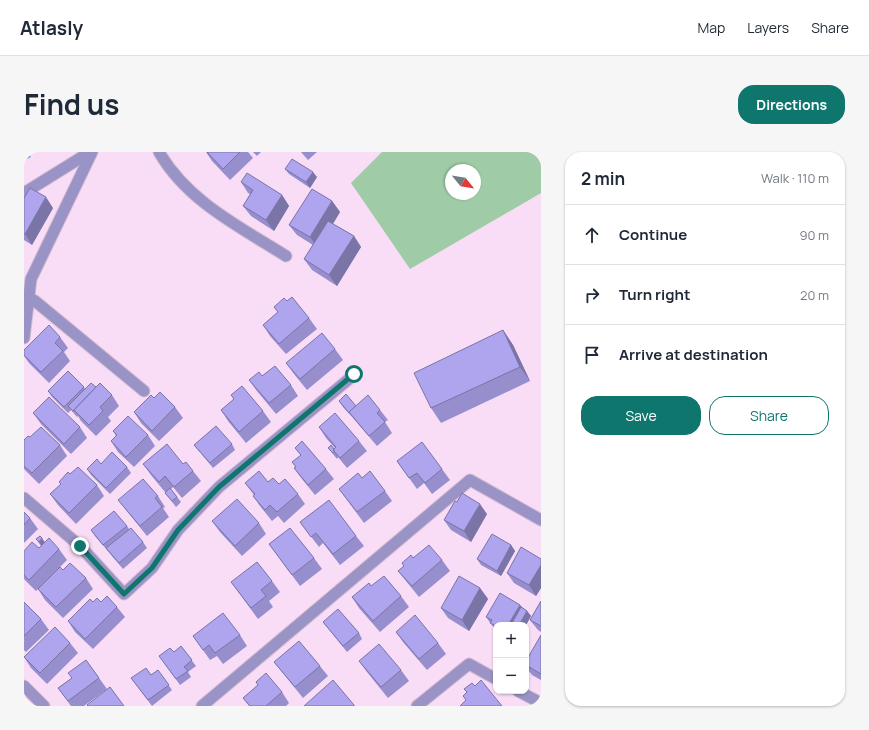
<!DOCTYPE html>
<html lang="en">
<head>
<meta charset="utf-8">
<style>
  :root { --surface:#fff; --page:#f6f6f7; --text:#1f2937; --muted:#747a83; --line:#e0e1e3; --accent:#0f766e }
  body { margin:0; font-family:Manrope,sans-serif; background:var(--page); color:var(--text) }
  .controls { position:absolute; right:12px; bottom:12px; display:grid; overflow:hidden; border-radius:8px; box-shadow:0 1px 3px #0004 }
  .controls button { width:36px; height:36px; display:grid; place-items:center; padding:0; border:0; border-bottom:1px solid var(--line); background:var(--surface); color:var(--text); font:20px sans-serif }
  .compass { position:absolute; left:421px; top:12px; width:36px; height:36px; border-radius:50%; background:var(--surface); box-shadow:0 1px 3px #0004; rotate:120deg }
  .stop { position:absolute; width:12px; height:12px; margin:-9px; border:3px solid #0f766e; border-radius:50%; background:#fff }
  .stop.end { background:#0f766e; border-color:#fff; box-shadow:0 1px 4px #0008 }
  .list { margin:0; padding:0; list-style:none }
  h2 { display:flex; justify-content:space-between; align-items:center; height:52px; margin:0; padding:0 16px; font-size:17px }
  h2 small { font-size:13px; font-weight:400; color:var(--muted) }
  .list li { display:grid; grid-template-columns:26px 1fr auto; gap:12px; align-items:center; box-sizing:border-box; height:60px; padding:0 16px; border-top:1px solid var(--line) }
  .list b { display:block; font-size:15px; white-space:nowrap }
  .list em { font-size:13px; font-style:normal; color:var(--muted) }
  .actions { display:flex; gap:8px; padding:12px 16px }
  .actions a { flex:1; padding:9px 0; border:1px solid var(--accent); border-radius:16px; text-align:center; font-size:14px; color:var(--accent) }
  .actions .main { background:var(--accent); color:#fff }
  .icon { flex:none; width:22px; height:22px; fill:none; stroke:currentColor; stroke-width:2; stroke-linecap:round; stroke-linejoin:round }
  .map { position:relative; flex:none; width:517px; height:554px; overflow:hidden; border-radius:16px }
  header { display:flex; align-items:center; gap:24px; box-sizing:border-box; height:56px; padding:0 20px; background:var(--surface); border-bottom:1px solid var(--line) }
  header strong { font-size:19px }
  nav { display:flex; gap:22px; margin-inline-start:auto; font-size:14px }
  .intro { display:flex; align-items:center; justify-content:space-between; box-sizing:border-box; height:96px; padding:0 24px }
  h1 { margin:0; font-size:28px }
  .button { padding:10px 18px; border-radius:16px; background:var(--accent); color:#fff; font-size:14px; font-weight:700 }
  main { display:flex; gap:24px; padding:0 24px }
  aside { flex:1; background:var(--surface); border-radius:16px; box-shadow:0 1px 3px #0004 }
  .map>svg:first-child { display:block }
  .green { fill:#9fcba6; fill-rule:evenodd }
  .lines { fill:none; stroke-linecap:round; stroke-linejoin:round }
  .minor-casing { stroke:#d4bbd2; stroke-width:13 }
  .minor { stroke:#9a93c5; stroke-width:11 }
  .wall { fill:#968ecd }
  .shaded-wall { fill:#7a74a7 }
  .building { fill:#aea5ee; stroke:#7a74a7 }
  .route { stroke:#0f766e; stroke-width:5 }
</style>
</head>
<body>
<header>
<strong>Atlasly</strong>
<nav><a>Map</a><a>Layers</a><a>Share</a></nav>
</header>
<div class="intro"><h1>Find us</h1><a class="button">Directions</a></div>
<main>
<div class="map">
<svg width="517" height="554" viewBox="0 0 517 554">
  <rect width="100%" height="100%" fill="#f9ddf7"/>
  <path class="green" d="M358,0H517V41L386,117L327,31ZM427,18H451V42H427Z"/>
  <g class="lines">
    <g class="minor-casing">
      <g id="minor">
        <path d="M135,0C163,49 216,75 262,104"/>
        <path d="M0,41L66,0"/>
        <path d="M5,146L11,149L120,239"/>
        <path d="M0,186L7,127L68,0"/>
        <path d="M0,346L56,394L100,442L128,416L154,378L195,335L331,222"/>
        <path d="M0,534L20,554"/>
        <path d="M494,539L517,551"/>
        <path d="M178,554L446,328L517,368"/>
        <path d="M393,554L445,512L472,527"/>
      </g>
    </g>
    <use href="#minor" class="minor"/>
  </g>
  <g class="wall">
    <path d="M0,0H4L7,5L1,8L0,6Z"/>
    <path d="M182,0H224L229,6L206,28L188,9Z"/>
    <path d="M229,0H237L233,4Z"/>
    <path d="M277,0H293L284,8Z"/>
    <path d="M261,17L293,25L286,36L265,22Z"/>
    <path d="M217,30L258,43L265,54L250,79L227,64L219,54L226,42L224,41Z"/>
    <path d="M0,46L29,56L8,93L0,88Z"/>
    <path d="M308,49L316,60L309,72L330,84L337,95L313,134L288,118L280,107L289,93L273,83L265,73Z"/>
    <path d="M263,149L285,166L293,177L262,202L246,184L239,173L254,160L250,155Z"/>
    <path d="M479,178L489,193L506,229L417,271L407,256Z"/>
    <path d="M36,185L44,196L40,200L46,209L25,231L5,211L0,204V198Z"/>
    <path d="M311,197L319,208L283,238L270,222L262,211Z"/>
    <path d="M238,224L267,233L274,244L252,262L233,239L225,228Z"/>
    <path d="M60,235L61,237L72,235L88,243L95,254L84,265L87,269L72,284L57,269L54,264L53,265L47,258L44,261L28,245L24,239Z"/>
    <path d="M207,243L239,259L247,270L222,291L204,269L197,258L210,247Z"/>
    <path d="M130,246L151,255L159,266L135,289L117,271L110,260Z"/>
    <path d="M315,249L332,254L356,258L364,268L361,270L368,281L353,294L329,266L319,255Z"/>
    <path d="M9,261L56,275L63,286L47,302L17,272Z"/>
    <path d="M295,275L335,289L343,299L323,316L314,305L313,307L304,296L310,297L311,296L302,286Z"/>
    <path d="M89,279L124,283L131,294L110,315L94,300L87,289L92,284Z"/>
    <path d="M6,285L36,293L43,304L15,332L0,317V288Z"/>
    <path d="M208,292L211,298L189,316L170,293Z"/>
    <path d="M271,296L302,317L310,327L291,343L278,327L270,316L272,315L268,310L277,303Z"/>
    <path d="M373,309L418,317L426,328L408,342L400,331L393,337Z"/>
    <path d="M119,312H159L169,319L177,329L158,346L149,335L147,337L157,350L152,355L145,346L141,341V340L127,323Z"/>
    <path d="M103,315L107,321L86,342L67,323L63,317Z"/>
    <path d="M338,326L361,339L368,349L340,371L315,337Z"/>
    <path d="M35,330L73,333L80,344L52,372L34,353L26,342L37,332Z"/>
    <path d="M244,330L255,332L274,342L281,352L260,371L254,364L248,369L236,354L229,344L230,343L221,331Z"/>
    <path d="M134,344L141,355L139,356L145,365L123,384L102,358L94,348Z"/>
    <path d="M433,350L463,362L447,390L427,378L420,368Z"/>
    <path d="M0,360L6,366L14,377L0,391Z"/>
    <path d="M188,369L235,371L242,382L218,404L196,380Z"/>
    <path d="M276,370L332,384L340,394L316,413L299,391L295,395Z"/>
    <path d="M103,374L105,377L119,390L123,396L99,417L71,384L67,378Z"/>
    <path d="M12,387L35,397L43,408L12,439L0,427V399L15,396L17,394Z"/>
    <path d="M245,392L290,406L298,417L276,434Z"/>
    <path d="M487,393L491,399L477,424L457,413L453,407Z"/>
    <path d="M389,406L418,408L426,419L395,445L382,429L374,419Z"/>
    <path d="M517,407V436L512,444L490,431L483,421Z"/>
    <path d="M39,418L62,426L69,437L39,466L21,448L14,437Z"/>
    <path d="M248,429L256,440L245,449L249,455L234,467L207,430Z"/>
    <path d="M347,434L377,444L385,455L356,480L335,456L328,445Z"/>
    <path d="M456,436L464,447L445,479L424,466L417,456Z"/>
    <path d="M517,449V480L514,478L506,468Z"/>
    <path d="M0,450L17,467L25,478L2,500L0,498Z"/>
    <path d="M69,450H77L93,455L101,465L69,497L51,480L44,469Z"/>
    <path d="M496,453L498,455L503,459L507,464L502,473H472V478L470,476L462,465Z"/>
    <path d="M299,470L335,481L338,487L323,500Z"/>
    <path d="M372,480L414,491L422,502L403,518L379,490Z"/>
    <path d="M216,483L223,494L199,512L193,504L186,508L169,484Z"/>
    <path d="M517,483V528L508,523L502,515V513Z"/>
    <path d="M46,491L54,501L23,532L7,516L0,505Z"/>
    <path d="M157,494L172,514L164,520L167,525L156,533L135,504L150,500Z"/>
    <path d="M62,508L83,537L60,554H47L34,536L48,526Z"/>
    <path d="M335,509L377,518L385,529L364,546L343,520Z"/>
    <path d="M250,510L296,514L304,524L279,546L258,520Z"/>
    <path d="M134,518L148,538L128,554L107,526L127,523Z"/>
    <path d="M234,533L258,540L265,551L262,554H225L219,546Z"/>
  </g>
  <g class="shaded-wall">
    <path d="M289,20L293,25L286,36L282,30Z"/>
    <path d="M258,43L265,54L250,79L242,68Z"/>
    <path d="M22,45L29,56L8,93L1,82Z"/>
    <path d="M308,49L316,60L294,96L286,85Z"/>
    <path d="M330,84L337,95L313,134L305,123Z"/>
    <path d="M479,178L489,193L506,229L496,215Z"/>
    <path d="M456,352L463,362L447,390L440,379Z"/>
    <path d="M18,386L22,392L19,395L15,390Z"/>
    <path d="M487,393L491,399L477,424L473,419Z"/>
    <path d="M517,413V436L512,444L505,433Z"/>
    <path d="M456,436L464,447L445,479L438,468Z"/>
    <path d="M496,453L500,459L491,473H484Z"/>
    <path d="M503,459L507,464L502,473H495Z"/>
  </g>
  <g class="building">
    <path d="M183,0H216L199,17Z"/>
    <path d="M268,7L289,20L282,30L261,17Z"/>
    <path d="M223,21L258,43L242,68L219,54L229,38L217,30Z"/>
    <path d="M6,36L22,45L1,82H0V46Z"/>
    <path d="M288,37L308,49L286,85L265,73Z"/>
    <path d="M304,69L330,84L305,123L280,107Z"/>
    <path d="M268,145L285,166L255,192L239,173L254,160L250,155L260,146L263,149Z"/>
    <path d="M25,173L36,185L31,191L39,199L17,220L0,203V198Z"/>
    <path d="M479,178L496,215L407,256L390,221Z"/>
    <path d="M298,181L311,197L276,227L262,211Z"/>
    <path d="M251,214L267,233L245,251L225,228L235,220L238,224Z"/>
    <path d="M44,219L60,235L40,255L24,239Z"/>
    <path d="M67,231L72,235L49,259L44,254Z"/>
    <path d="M76,231L88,243L76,255L79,259L65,273L50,258Z"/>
    <path d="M218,234L239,259L215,280L197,258L210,247L207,243Z"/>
    <path d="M136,240L151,255L128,279L110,260L127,243L130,246Z"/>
    <path d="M322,242L332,254L325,260V261L315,249Z"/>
    <path d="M344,243L356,258L353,261L361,270L345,284L325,260Z"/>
    <path d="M25,245L56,275L40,292L9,261Z"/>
    <path d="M311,261L335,289L316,306L309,298L312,295L295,275Z"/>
    <path d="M104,264L124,283L102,305L87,289L93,283L89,279Z"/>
    <path d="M192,274L208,292L186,311L170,293Z"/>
    <path d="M17,275L36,293L8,321L0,314V288L4,284L6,285Z"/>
    <path d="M278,289L302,317L284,333L270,316L272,315L268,310L277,303L271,296Z"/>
    <path d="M398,290L418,317L401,331L393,321L385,326L373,309Z"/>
    <path d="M143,292L159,312L162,310L169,319L150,335L141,324L135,330L119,312Z"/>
    <path d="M307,293L310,297L309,298L311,299L309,301L304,296Z"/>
    <path d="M88,300L103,315L82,336L63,317L73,307L77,312Z"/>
    <path d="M54,315L73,333L45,361L26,342L37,332L35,330L44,320L46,322Z"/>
    <path d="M235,319L244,330L249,326L255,332L261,327L274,342L253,360L246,353L241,358L229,344L231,342L221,331Z"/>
    <path d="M346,319L361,339L333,360L315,337L334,321L338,326Z"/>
    <path d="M119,327L134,344L131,346L138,355L116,374L94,348Z"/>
    <path d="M146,336L153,345L148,349L141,341Z"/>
    <path d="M438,341L456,352L440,379L420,368L431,349L433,350Z"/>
    <path d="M213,347L235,371L211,394L188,369Z"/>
    <path d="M305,348L332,384L309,402L292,381L287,385L276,370Z"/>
    <path d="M90,359L103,374L79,393L67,378Z"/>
    <path d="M0,360L6,366L0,373Z"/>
    <path d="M107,376L119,390L95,411L82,396Z"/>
    <path d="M266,376L290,406L268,423L245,392Z"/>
    <path d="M468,382L487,393L473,419L453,407Z"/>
    <path d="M16,384L18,386L15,390L12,387Z"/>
    <path d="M25,386L35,397L5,428L0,423V399L8,390L15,396Z"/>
    <path d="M405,393L418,408L388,434L374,419L380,414L378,411L387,403L389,406Z"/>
    <path d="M497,395L517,407V413L505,433L483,421Z"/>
    <path d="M233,410L248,429L237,438L242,444L227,456L207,430Z"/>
    <path d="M46,411L62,426L32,455L14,437L36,415L39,418Z"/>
    <path d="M360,424L377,444L349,469L328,445L345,431L347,434Z"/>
    <path d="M435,424L456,436L438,468L417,456Z"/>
    <path d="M476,441L496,453L484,473H472V474L466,471L468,468L462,465Z"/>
    <path d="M83,444L93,455L61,487L44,469L66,447L69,450L73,446L77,450Z"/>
    <path d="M517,449V474L506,468Z"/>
    <path d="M0,450L17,467L0,484Z"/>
    <path d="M497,455L503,459L495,473H487Z"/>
    <path d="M314,457L335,481L319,494L299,470Z"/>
    <path d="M199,461L216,483L191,501L185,493L179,498L169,484Z"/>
    <path d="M391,463L414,491L395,507L372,480Z"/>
    <path d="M31,475L46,491L16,521L0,505Z"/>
    <path d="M517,483V522L502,513V509Z"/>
    <path d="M275,489L296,514L271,535L250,510Z"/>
    <path d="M355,492L377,518L357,535L335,509Z"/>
    <path d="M157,494L168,508L160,515L164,519L152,527L135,504L146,496L150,500Z"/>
    <path d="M62,508L75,526L44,549L34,536L48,526L44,521Z"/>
    <path d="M122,516L127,523L134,518L145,533L124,548L107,526Z"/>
    <path d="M242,521L258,540L242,554H226L219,546L234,533L232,530Z"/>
    <path d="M309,528L330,553V554H280Z"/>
    <path d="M457,528L478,554H436L442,548L439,544L443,540L440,537L448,531L451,534Z"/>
    <path d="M86,535L100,554H64L63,553Z"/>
  </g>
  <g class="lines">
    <path class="route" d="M56,394L100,442L128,416L154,378L195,335L330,222"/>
  </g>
</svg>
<div class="controls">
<button>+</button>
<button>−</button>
</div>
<svg class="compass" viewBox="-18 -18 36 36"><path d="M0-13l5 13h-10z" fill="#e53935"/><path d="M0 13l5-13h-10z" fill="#747a83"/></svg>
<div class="stop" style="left:330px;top:222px"></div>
<div class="stop end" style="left:56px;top:394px"></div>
</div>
<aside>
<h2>2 min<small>Walk · 110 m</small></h2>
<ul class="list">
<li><svg class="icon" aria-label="ahead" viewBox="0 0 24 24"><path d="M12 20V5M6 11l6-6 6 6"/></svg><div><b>Continue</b></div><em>90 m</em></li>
<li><svg class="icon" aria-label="right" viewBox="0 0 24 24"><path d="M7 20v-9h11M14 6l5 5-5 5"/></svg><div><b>Turn right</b></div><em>20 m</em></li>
<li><svg class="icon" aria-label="arrive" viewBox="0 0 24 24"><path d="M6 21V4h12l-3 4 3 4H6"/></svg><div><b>Arrive at destination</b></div></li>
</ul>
<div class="actions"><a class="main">Save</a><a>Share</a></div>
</aside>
</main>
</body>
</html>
